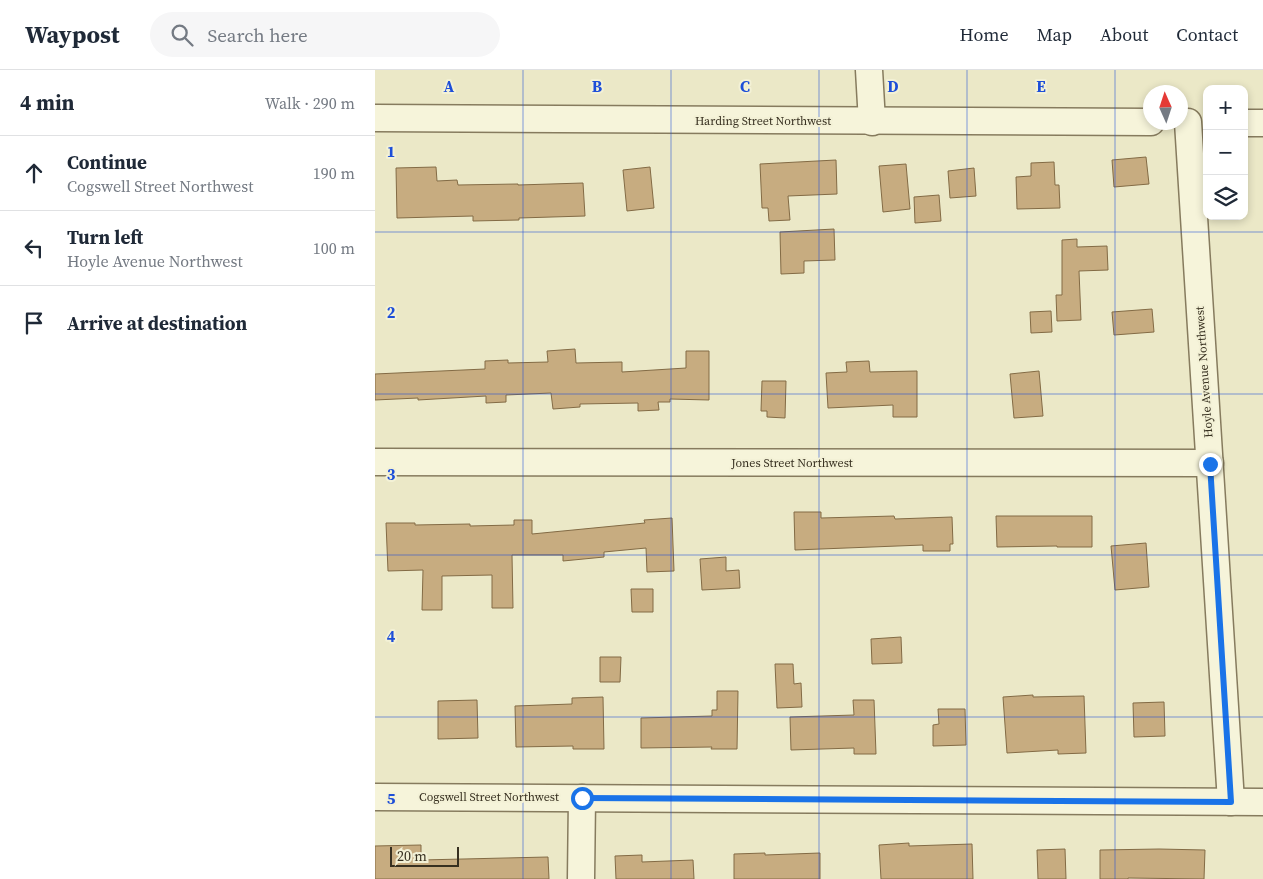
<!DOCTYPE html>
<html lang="en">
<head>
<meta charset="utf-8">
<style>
  :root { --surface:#fff; --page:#f6f6f7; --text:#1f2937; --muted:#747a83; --line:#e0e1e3 }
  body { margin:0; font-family:"Source Serif 4",serif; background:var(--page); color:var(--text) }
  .controls { position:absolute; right:15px; top:15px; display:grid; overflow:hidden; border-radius:10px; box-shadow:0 2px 8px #0003 }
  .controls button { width:45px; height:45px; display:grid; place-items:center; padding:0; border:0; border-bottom:1px solid var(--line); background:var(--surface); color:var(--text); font:25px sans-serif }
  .compass { position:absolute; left:768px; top:15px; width:45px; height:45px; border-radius:50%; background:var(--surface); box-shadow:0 2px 8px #0003; rotate:357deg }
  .scale { position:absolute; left:15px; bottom:12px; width:69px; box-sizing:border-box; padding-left:5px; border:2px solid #373020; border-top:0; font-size:14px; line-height:18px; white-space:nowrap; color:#373020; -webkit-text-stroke:4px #f3f1d6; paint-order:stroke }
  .stop { position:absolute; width:15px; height:15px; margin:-11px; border:4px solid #1a73e8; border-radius:50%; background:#fff }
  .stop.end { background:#1a73e8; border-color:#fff; box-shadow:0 1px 5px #0008 }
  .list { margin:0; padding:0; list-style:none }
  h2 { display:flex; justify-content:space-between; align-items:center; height:65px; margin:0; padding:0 20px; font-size:21px }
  h2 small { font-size:16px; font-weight:400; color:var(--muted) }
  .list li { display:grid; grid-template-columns:32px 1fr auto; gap:15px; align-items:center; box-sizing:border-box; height:75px; padding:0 20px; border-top:1px solid var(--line) }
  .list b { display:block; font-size:19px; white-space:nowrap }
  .list p { margin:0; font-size:16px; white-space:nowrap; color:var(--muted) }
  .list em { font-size:16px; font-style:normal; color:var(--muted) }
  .icon { flex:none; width:28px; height:28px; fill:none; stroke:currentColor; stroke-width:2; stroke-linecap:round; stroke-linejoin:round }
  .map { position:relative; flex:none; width:888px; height:809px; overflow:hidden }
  header { display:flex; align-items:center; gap:30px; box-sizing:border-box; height:70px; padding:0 25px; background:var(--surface); border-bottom:1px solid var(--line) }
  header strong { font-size:24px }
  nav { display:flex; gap:28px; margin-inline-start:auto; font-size:18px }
  .search { width:350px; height:45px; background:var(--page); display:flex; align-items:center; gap:12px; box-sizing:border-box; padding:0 18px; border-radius:28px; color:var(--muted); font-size:19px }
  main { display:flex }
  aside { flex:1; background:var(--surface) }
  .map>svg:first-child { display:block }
  .building { fill:#c7ac80; stroke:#836b45 }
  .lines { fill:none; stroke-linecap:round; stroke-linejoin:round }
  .minor-casing { stroke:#867b5e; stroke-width:29 }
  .minor { stroke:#f6f4da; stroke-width:26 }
  .route { stroke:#1a73e8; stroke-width:6 }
  .grid { fill:none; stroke:#1d4ed8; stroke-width:1; stroke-opacity:0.55 }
  .labels { text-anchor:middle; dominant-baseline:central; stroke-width:4; stroke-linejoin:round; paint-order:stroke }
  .street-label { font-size:12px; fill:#373020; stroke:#f3f1d6 }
  .grid-label { font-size:16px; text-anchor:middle; font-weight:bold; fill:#1d4ed8; stroke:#f3f1d6; stroke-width:4; stroke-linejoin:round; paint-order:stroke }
</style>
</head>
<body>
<header>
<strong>Waypost</strong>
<div class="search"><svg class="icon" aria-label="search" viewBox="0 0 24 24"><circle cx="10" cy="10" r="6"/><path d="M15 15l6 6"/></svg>Search here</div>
<nav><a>Home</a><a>Map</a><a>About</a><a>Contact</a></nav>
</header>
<main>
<aside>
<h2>4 min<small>Walk · 290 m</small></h2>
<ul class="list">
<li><svg class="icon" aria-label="ahead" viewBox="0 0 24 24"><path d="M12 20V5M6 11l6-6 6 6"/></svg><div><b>Continue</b><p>Cogswell Street Northwest</p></div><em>190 m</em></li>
<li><svg class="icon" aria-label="left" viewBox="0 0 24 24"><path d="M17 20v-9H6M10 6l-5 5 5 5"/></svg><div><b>Turn left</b><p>Hoyle Avenue Northwest</p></div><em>100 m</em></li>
<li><svg class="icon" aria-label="arrive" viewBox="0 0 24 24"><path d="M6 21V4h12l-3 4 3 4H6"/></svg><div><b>Arrive at destination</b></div></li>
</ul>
</aside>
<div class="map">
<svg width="888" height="809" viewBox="0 0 888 809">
  <rect width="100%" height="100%" fill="#ebe8c7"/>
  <g class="building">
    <path d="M771,87L774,114L739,117L737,90Z"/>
    <path d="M461,90L462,124L413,126L415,150L394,151L393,138H387L385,94Z"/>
    <path d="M679,92L680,115H684L685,138L642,139L641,107L656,106V93Z"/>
    <path d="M531,94L535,139L508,142L504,96Z"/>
    <path d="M61,97L62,111L82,110L83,115L143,114V115L208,113L210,146L144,148V150L98,151V146L22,148L21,98Z"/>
    <path d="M275,97L279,138L252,141L248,100Z"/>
    <path d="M599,98L601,126L575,128L573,101Z"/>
    <path d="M564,125L566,151L540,153L539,127Z"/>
    <path d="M459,159L460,190L429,191V203L406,204L405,162Z"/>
    <path d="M702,169V177L732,176L733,200L704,201L706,250L682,251L681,225H687V170Z"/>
    <path d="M777,239L779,262L739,265L737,242Z"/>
    <path d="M676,241L677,262L656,263L655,242Z"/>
    <path d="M200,279L201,293L247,292V302L311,298V281H334V330L295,329V332H283L284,340L263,341V333L205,334V337L178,339L176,323L131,325V332L111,333V326L43,330V328L0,330V304L110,299V291L133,290V293L173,292L172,281Z"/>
    <path d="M494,291L495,302L542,301V347H518V335L453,338L451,303L472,302L471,292Z"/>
    <path d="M664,301L668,346L639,348L635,304Z"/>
    <path d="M387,311H411L410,348L392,347V341H386Z"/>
    <path d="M419,442H446V448L519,446L520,449L577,447L578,474H575V481H548V475L420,480Z"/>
    <path d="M621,446H717V477H682V476L622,477Z"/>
    <path d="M297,448L299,501L272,502L271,478L229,482V487L188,491V485H137L138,538H117V505L67,506V540H47L48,500L13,501L11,453H40V455L95,454V456L139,455V450H157V464L270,453L269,450Z"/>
    <path d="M771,473L774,517L740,520L736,476Z"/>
    <path d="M351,487V501L364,500L365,518L327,520L325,489Z"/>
    <path d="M256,519H278V542H257Z"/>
    <path d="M526,567L527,593L497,594L496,569Z"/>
    <path d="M225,587H246L245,612H225Z"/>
    <path d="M400,594H418L419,614L426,613L427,637L402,638Z"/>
    <path d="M342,621H363L362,679H336L337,677L266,678V648L337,646V640H342Z"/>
    <path d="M658,625V627L709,626L711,683L683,684V680L632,683L628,627Z"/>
    <path d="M228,627L229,679H198V676L141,677L140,636L197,634V628Z"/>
    <path d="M102,630L103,668L63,669V631Z"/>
    <path d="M478,630H499L501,684H479V678L416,680L415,647L479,645Z"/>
    <path d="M789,632L790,666L759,667L758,633Z"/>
    <path d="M563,639H590L591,675L558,676V655L564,654Z"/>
    <path d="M534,773V776L597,774L598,809H506L504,775Z"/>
    <path d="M46,775V790L173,787L174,809H0V776Z"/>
    <path d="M690,779L691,809H663L662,780Z"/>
    <path d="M784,779L830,780L829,809L753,808V809H725V780Z"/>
    <path d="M390,783V785L445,783V809H359V784Z"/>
    <path d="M267,785V792L318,790L319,809H241L240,786Z"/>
  </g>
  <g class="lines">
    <g class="minor-casing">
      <g id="minor">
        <path d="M494,0L497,52"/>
        <path d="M0,48L776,52"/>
        <path d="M813,52L856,732"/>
        <path d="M869,53H888"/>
        <path d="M0,392L835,393"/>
        <path d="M0,727L888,732"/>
        <path d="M206,809L207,728"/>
      </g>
    </g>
    <use href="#minor" class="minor"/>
  </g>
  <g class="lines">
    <path class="route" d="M207,728L856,732L835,394"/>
  </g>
  <path class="grid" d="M148,0V809M296,0V809M444,0V809M592,0V809M740,0V809M0,162H888M0,324H888M0,485H888M0,647H888"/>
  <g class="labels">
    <g class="street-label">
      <text x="388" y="51">Harding Street Northwest</text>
      <text transform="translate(829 302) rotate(-94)">Hoyle Avenue Northwest</text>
      <text x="417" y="393">Jones Street Northwest</text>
      <text x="114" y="727">Cogswell Street Northwest</text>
    </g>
  </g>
  <g class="grid-label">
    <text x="74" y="22">A</text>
    <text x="222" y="22">B</text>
    <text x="370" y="22">C</text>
    <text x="518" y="22">D</text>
    <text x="666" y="22">E</text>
    <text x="16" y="87">1</text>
    <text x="16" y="248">2</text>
    <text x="16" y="410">3</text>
    <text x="16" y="572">4</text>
    <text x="16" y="734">5</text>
  </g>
</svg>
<div class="controls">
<button>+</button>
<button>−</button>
<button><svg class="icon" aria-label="layers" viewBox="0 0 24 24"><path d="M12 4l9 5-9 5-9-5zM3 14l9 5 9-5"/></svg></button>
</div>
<svg class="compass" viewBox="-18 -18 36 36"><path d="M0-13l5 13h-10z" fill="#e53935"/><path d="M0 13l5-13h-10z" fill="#747a83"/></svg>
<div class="scale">20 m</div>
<div class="stop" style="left:207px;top:728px"></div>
<div class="stop end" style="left:835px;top:394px"></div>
</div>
</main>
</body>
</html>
